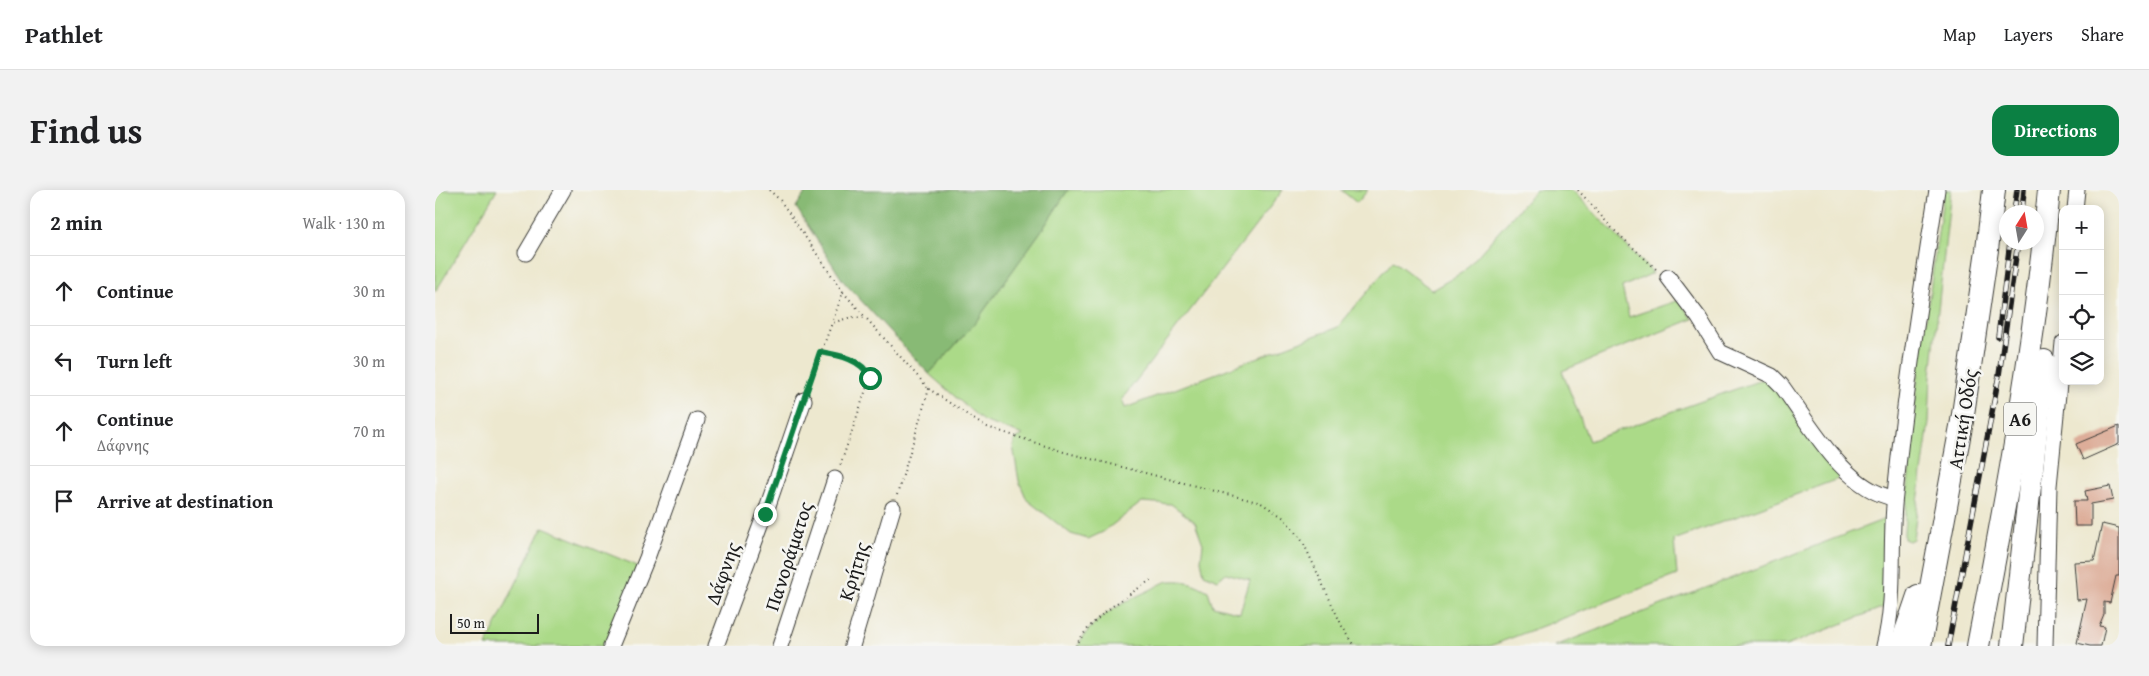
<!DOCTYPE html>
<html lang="en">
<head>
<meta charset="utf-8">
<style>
  :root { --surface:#fff; --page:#f2f2f2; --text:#202124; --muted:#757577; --line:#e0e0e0; --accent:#0b8043 }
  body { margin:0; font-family:"Gentium Book Plus",serif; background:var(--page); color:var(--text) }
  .controls { position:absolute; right:15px; top:15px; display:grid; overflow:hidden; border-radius:10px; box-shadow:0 2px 12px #0003 }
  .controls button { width:45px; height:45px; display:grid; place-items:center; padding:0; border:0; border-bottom:1px solid var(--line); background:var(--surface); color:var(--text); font:25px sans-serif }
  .compass { position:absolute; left:1564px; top:15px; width:45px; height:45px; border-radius:50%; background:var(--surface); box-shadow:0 2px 12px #0003; rotate:11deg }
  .scale { position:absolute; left:15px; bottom:12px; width:89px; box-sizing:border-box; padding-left:5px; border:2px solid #1c1c1c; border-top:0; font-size:14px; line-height:18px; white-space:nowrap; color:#1c1c1c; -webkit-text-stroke:4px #f6f6f2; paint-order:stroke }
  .stop { position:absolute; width:15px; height:15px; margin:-11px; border:4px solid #0b8043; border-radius:50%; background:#fff }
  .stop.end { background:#0b8043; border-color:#fff; box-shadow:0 1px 5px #0008 }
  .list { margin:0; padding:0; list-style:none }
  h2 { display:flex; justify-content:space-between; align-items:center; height:65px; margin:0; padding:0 20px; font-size:21px }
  h2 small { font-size:16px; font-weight:400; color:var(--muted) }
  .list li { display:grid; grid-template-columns:32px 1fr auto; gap:15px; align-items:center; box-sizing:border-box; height:70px; padding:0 20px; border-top:1px solid var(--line) }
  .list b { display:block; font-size:19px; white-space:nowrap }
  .list p { margin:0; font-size:16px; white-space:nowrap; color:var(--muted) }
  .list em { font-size:16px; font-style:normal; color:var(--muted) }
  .icon { flex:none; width:28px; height:28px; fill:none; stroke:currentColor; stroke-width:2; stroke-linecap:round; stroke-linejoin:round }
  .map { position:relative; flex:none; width:1684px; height:456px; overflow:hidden; border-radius:15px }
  header { display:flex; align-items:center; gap:30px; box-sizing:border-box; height:70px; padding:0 25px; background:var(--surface); border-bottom:1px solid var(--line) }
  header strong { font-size:24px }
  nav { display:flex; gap:28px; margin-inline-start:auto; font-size:18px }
  .intro { display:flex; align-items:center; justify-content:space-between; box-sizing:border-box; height:120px; padding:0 30px }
  h1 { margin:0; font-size:35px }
  .button { padding:12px 22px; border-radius:15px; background:var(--accent); color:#fff; font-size:18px; font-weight:700 }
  main { display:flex; gap:30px; padding:0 30px }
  aside { flex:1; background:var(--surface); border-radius:15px; box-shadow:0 2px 12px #0003 }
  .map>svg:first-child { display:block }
  .green { fill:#abda88; stroke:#647b52 }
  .forest { fill:#88ba74; stroke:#526b48 }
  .building { fill:#ddad99 }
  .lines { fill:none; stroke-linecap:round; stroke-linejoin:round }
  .minor-casing { stroke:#3b3b37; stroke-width:17 }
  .highway-casing { stroke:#3b3b37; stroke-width:24 }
  .path { stroke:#3b3b37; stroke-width:2; stroke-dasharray:1 4; stroke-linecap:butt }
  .minor { stroke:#fff; stroke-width:15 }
  .highway { stroke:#fff; stroke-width:22 }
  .rail-casing { stroke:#1c1c1c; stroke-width:5.5 }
  .rail { stroke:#f6f6f2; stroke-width:4; stroke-dasharray:11; stroke-linecap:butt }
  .route { stroke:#0b8043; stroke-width:6 }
  .labels { text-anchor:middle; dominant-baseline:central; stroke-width:5; stroke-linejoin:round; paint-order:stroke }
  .shield { fill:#f6f6f2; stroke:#5d5d5c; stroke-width:1 }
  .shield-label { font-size:19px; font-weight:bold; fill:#1c1c1c }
  .street-label { font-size:20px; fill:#1c1c1c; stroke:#f6f6f2 }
</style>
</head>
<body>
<header>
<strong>Pathlet</strong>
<nav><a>Map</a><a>Layers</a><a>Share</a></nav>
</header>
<div class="intro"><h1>Find us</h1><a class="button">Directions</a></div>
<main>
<aside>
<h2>2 min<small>Walk · 130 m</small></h2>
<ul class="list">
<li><svg class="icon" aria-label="ahead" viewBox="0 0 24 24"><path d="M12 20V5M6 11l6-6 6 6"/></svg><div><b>Continue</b></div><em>30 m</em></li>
<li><svg class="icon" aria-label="left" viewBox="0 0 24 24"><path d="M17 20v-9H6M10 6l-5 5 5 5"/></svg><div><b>Turn left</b></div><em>30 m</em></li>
<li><svg class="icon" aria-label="ahead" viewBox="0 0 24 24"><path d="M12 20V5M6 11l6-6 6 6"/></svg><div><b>Continue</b><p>Δάφνης</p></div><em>70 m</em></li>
<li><svg class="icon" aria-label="arrive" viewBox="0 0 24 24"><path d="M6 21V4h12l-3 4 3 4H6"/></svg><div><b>Arrive at destination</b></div></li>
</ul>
</aside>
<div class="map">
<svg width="1684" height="456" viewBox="0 0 1684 456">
  <rect width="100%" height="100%" fill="#f6f6f2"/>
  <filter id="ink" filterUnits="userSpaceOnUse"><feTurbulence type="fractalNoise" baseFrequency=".02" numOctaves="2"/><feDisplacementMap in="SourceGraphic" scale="10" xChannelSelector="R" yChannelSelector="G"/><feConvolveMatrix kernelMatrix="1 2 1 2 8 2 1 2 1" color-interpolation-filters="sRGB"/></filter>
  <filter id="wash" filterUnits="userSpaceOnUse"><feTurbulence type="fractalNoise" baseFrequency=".0096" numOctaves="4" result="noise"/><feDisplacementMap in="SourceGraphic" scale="20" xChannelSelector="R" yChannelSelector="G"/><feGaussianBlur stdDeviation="1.12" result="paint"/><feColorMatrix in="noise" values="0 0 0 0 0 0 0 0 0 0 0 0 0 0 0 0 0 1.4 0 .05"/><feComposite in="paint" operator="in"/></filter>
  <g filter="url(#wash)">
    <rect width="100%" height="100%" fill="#ede8cf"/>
    <g class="green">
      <path d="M0,0H62L1,101H0Z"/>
      <path d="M633,0H848L687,209L690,218L903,137L958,71L997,100L1028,82L1101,0H1137L1218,83L1187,97L1194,127L1244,110L1258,129L1127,181L1154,251L1332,188L1411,286L1239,350L1242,385L1055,456H643C656,428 689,412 715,400C721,397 729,391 736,391C751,390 761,394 773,401L778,416L805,423L815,390L791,383L783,390L769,384L766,370L768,354L760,332L736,314L707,312L668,342L653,349L636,344L592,310L584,291L578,256L580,249L588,245L548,231L494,184L540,133L609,37Z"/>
      <path d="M906,0H933L922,13Z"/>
      <path d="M1509,0H1516L1496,185L1494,232L1478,349L1474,351L1469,349V341L1482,194Z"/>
      <path d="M1453,328L1449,417L1351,456H1120Z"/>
      <path d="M108,337L205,377L171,456H51Z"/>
    </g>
    <path class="forest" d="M372,0H633L609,37L540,133L494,184L408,91L361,17Z"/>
    <g id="blocks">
      <g class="building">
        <path d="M1684,236V254L1648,270L1641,254Z"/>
        <path d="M1675,296L1678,310L1656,314V336H1640L1639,311H1652L1650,301Z"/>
        <path d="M1667,334L1684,338V386H1681L1675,413L1669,412V424L1664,436L1670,437L1666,456H1655L1642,453L1652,409L1642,410L1639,372L1659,371Z"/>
      </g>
    </g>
  </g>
  <g filter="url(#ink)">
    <use href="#blocks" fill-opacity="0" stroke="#3b3b37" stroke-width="1"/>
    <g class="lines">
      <g class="minor-casing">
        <g id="minor">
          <path d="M1640,19L1642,0"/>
          <path d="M91,63L128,0"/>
          <path d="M1233,87L1264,128L1285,162L1337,186L1346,195C1374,233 1410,300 1459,308"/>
          <path d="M176,456L212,368L262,230"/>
          <path d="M281,456L330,324L369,210"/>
          <path d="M345,456L400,289"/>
          <path d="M417,456L458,318"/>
          <path d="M1449,456C1462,407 1454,355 1460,305C1470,203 1486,102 1502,0"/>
          <path d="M1610,456L1614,296L1628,153"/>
        </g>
      </g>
      <g class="highway-casing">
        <g id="highway">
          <path d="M1466,456L1483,406"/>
          <path d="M1485,456L1527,231L1552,60L1559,0"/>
          <path d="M1543,456C1572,305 1600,154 1614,0"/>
          <path d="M1577,456L1609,171"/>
        </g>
      </g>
      <g class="path">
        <path d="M334,0L345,10L408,102L397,133"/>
        <path d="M1143,0L1177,38L1222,80"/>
        <path d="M408,102L431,128"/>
        <path d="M385,161C403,165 428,169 435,188L405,276"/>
        <path d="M373,197L397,133L416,127L431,128L494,199"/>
        <path d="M462,305L494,199L549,236L629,262L826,313L849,328L868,352L907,436L920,456"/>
        <path d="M641,456C657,426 690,408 717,389"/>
      </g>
      <use href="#minor" class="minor"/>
      <use href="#highway" class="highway"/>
      <g class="rail-casing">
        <g id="rail">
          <path d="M1579,22L1582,0"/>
          <path d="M1587,22L1589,0"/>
          <path d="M1563,147L1575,52"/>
          <path d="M1513,456L1564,185L1583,52"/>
        </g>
      </g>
      <use href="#rail" class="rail"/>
    </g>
  </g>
  <g class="lines" filter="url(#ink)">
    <path class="route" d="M330,324L385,162C403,165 428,169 435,188"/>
  </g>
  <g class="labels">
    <rect class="shield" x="1569" y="212.5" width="32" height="33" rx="4"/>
    <g class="shield-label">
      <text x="1585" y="229">Α6</text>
    </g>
    <g class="street-label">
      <text transform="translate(1527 229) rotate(-81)">Αττική Οδός</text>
      <text transform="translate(353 366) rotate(-72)">Πανοράματος</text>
      <text transform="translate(418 381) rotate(-73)">Κρήτης</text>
      <text transform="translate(287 383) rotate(-70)">Δάφνης</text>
    </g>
  </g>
</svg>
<div class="controls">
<button>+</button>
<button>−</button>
<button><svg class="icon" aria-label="locate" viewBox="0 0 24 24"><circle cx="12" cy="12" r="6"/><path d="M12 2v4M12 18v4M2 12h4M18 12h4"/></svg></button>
<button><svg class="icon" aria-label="layers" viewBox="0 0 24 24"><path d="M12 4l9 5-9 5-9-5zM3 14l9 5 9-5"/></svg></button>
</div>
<svg class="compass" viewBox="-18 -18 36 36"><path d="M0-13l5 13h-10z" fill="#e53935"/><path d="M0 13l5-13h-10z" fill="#757577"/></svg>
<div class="scale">50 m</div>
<div class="stop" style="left:435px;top:188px"></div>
<div class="stop end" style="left:330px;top:324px"></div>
</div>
</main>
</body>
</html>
